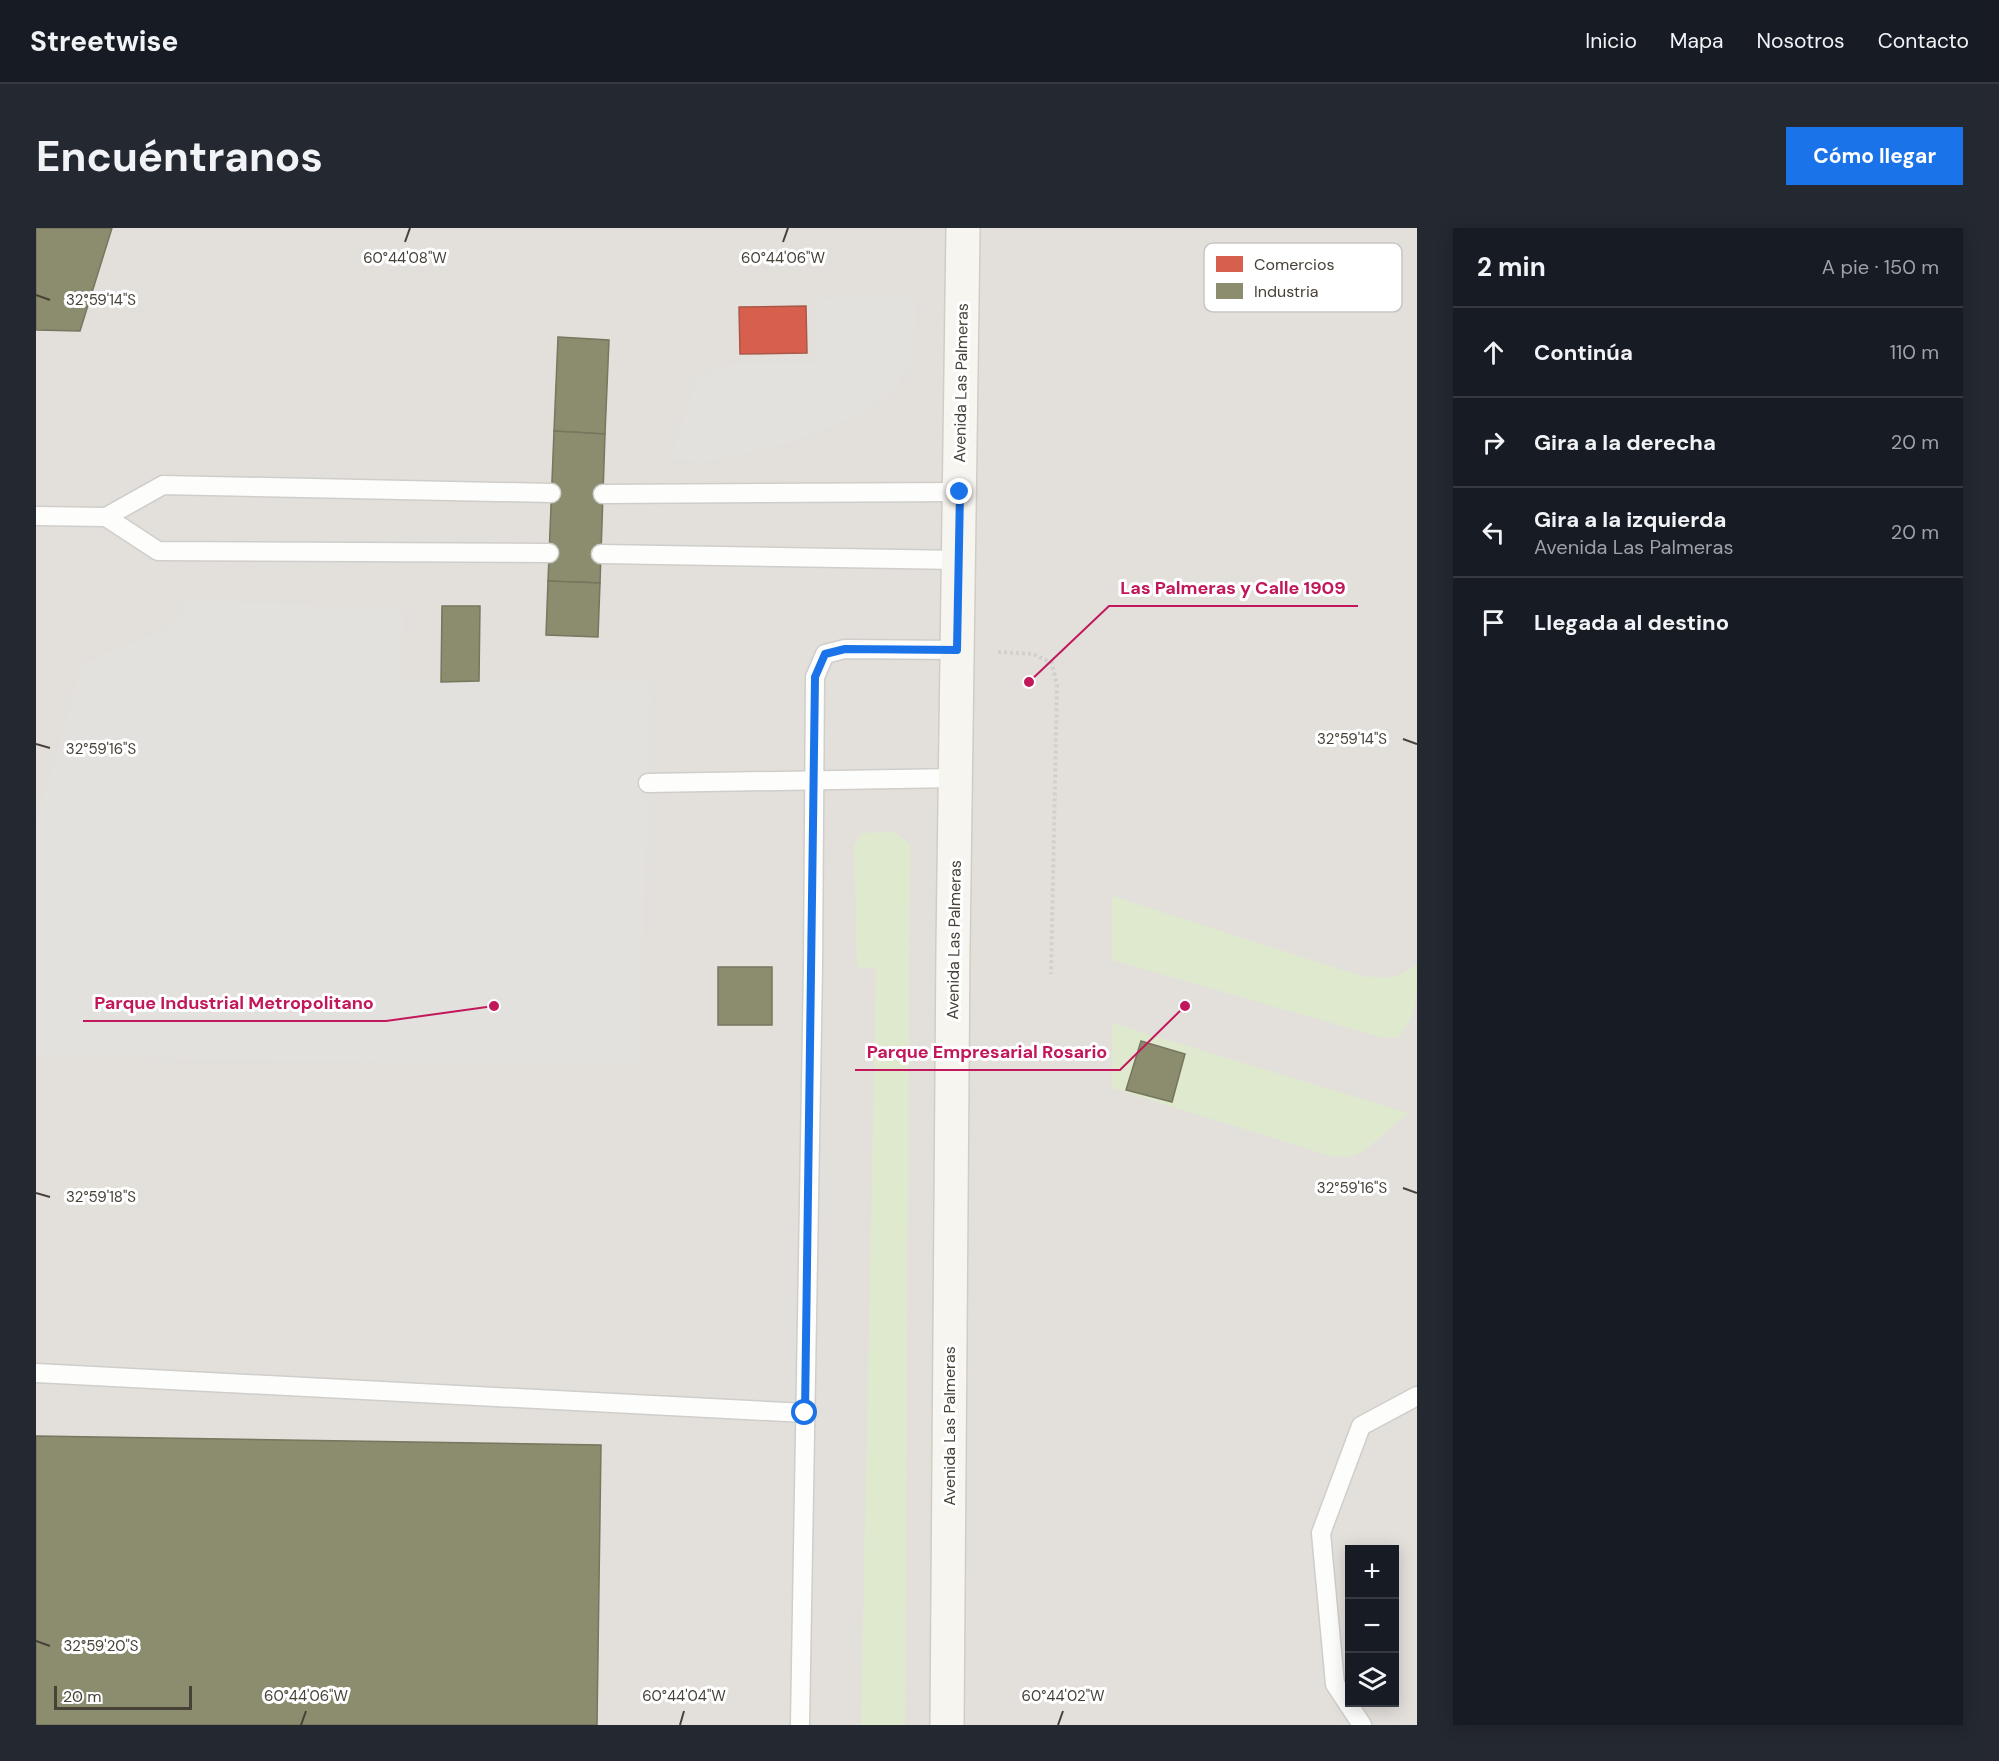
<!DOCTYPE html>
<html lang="es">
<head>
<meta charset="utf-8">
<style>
  :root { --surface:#171b24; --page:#242831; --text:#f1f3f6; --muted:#9ea1a6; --line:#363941; --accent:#1a73e8 }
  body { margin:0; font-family:"DM Sans",sans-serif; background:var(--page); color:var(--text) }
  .controls { position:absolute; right:18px; bottom:18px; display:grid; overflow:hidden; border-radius:0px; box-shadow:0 3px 15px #0003 }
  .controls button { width:54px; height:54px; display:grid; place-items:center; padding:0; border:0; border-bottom:2px solid var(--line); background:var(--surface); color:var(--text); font:30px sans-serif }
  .scale { position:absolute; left:18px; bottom:15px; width:138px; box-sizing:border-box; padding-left:6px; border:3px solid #474138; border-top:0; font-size:16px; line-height:21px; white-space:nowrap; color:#474138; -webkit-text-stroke:4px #fff; paint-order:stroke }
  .stop { position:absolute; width:18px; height:18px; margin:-14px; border:4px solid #1a73e8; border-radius:50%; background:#fff }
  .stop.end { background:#1a73e8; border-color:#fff; box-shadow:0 2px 6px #0008 }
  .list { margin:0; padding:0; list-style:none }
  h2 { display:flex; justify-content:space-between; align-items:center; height:78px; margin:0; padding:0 24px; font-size:26px }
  h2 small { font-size:20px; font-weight:400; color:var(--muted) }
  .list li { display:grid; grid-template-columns:39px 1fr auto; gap:18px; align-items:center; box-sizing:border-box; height:90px; padding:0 24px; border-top:2px solid var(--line) }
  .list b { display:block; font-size:22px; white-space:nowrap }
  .list p { margin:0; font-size:20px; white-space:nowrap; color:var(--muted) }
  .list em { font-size:20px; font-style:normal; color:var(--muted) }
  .icon { flex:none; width:33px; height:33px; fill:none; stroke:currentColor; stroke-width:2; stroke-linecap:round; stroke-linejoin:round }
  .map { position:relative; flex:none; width:1381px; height:1497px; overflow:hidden; border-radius:0px }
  header { display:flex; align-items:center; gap:36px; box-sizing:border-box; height:84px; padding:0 30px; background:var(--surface); border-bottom:2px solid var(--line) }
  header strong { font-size:28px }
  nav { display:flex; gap:33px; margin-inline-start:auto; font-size:21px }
  .intro { display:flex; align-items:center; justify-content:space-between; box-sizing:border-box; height:144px; padding:0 36px }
  h1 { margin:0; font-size:42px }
  .button { padding:15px 27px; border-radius:0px; background:var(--accent); color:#fff; font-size:21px; font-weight:700 }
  main { display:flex; gap:36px; padding:0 36px }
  aside { flex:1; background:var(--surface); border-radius:0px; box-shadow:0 3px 15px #0003 }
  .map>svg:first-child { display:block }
  .industrial { fill:#e3e0dc; fill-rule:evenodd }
  .green { fill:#dee9ce }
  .parking { fill:#e3e1dd }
  .shops { fill:#d6604d; stroke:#ab5747; stroke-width:1.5 }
  .industry { fill:#8c8c6e; stroke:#77765e; stroke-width:1.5 }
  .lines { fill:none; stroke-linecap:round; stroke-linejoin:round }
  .service-casing { stroke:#cfceca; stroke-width:21 }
  .secondary-casing { stroke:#d0cdc4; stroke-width:36 }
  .path { stroke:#d1d0cb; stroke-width:4; stroke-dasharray:3 3; stroke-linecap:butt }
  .service { stroke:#fdfdfc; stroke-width:18 }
  .secondary { stroke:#f6f5f0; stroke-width:33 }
  .route { stroke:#1a73e8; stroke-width:8 }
  .ticks { fill:none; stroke:#474138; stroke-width:2 }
  .labels { text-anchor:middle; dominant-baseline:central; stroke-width:6; stroke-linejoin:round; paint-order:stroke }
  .street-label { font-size:16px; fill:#474138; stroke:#fff }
  .key { fill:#fff; stroke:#c8c6c3; stroke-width:1.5 }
  .key-label { font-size:16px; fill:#474138 }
  .ticks-label { font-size:15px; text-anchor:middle; fill:#474138; stroke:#fff; stroke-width:6; stroke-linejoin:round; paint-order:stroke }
  .leader { fill:none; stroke:#c2185b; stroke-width:2 }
  .callout-dot { fill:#c2185b; stroke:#fff; stroke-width:2 }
  .callout-label { font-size:18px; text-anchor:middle; font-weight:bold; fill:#c2185b; stroke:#fff; stroke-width:6; stroke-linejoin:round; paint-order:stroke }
</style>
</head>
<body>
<header>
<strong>Streetwise</strong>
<nav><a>Inicio</a><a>Mapa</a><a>Nosotros</a><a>Contacto</a></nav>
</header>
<div class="intro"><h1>Encuéntranos</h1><a class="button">Cómo llegar</a></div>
<main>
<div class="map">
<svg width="1381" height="1497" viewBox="0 0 1381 1497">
  <rect width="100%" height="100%" fill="#f1f0ec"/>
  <path class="industrial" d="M0,0H1381V1497H0ZM1314,1322H1358V1474H1314Z"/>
  <g class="green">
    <path d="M858,604L874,616L869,1497H825L840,740L821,739L818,618L825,605Z"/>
    <path d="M1076,668L1322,747C1346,751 1362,752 1381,736C1381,763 1381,792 1361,810L1344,809L1076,732Z"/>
    <path d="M1076,795L1372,885L1328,923L1314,929L1295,928L1076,860Z"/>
  </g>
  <g class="parking">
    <path d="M879,69L878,127L860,158L832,182L753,215L665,234L635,230L661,151L695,136H781V71Z"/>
    <path d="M151,372L368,382L363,453L615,454L602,838L0,828V596L47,436L141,396Z"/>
  </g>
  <path class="shops" d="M770,78L771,125L704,126L703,79Z"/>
  <g class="industry">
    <path d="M0,0H76L44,103L0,102Z"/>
    <path d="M522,109L573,112L569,206L518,203Z"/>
    <path d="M518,203L569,206L564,355L512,353Z"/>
    <path d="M512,353L564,355L562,409L510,407Z"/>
    <path d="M406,378H444L443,453L405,454Z"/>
    <rect x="682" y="739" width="54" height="58"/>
    <path d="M1105,813L1149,826L1136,874L1090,862Z"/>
    <path d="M0,1208L565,1217L561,1497H0Z"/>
  </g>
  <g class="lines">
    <g class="service-casing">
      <g id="service">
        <path d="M567,266L924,264"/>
        <path d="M0,288L70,289L127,257L515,265"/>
        <path d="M70,289L122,323L513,325"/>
        <path d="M565,326L923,332"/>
        <path d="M612,555L920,550"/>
        <path d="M0,1145L769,1185"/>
        <path d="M764,1497L777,739L779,449L789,426L809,421L921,422"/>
        <path d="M1326,1497L1299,1456L1285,1305L1325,1198L1381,1168"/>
      </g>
    </g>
    <g class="secondary-casing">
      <path id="secondary" d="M911,1497L917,719L927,0"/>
    </g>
    <path class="path" d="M962,424L997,426L1016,435L1021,458L1015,746"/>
    <use href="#service" class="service"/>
    <use href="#secondary" class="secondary"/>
  </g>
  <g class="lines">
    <path class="route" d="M769,1185L779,449L789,426L809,421L921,422L924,264"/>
  </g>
  <path class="ticks" d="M369,14L374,0M747,14L752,0M0,67L14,72M1367,511L1381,516M0,516L14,520M1367,960L1381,965M0,965L14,969M0,1413L14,1418M265,1497L270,1483M644,1497L648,1483M1022,1497L1027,1483"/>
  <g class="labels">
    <g class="street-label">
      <text transform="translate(925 155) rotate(-89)">Avenida Las Palmeras</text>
      <text transform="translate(918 712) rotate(-89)">Avenida Las Palmeras</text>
      <text transform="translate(913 1198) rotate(-90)">Avenida Las Palmeras</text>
    </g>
  </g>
  <rect x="1168" y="15" width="198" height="69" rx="9" class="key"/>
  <rect x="1180" y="28" width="27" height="16" fill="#d6604d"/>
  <rect x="1180" y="55" width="27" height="16" fill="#8c8c6e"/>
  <g class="key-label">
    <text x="1218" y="42">Comercios</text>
    <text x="1218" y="69">Industria</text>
  </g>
  <g class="ticks-label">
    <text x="369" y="35">60°44'08"W</text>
    <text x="747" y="35">60°44'06"W</text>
    <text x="65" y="77">32°59'14"S</text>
    <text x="1316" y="516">32°59'14"S</text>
    <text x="65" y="526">32°59'16"S</text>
    <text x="1316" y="965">32°59'16"S</text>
    <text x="65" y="974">32°59'18"S</text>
    <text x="65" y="1423">32°59'20"S</text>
    <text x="270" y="1473">60°44'06"W</text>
    <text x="648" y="1473">60°44'04"W</text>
    <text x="1027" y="1473">60°44'02"W</text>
  </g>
  <path class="leader" d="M993 454L1073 378H1322M458 778L350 793H47M1149 778L1084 842H819"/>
  <g class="callout-dot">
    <circle cx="993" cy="454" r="6"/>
    <circle cx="458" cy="778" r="6"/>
    <circle cx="1149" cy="778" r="6"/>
  </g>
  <g class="callout-label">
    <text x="1197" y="366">Las Palmeras y Calle 1909</text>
    <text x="198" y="781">Parque Industrial Metropolitano</text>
    <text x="951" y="830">Parque Empresarial Rosario</text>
  </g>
</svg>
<div class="controls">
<button>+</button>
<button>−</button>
<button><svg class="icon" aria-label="layers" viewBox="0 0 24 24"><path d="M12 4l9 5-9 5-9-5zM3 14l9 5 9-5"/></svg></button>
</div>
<div class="scale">20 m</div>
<div class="stop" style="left:769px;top:1185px"></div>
<div class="stop end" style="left:924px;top:264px"></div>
</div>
<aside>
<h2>2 min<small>A pie · 150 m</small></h2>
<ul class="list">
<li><svg class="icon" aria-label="ahead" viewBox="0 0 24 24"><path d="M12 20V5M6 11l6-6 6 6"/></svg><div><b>Continúa</b></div><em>110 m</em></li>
<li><svg class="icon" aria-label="right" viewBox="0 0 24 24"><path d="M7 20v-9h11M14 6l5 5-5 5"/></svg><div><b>Gira a la derecha</b></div><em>20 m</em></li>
<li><svg class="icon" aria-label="left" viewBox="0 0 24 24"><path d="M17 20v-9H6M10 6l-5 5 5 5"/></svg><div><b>Gira a la izquierda</b><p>Avenida Las Palmeras</p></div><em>20 m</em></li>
<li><svg class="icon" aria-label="arrive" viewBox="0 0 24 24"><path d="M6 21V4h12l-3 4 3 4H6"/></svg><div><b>Llegada al destino</b></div></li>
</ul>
</aside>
</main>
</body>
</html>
